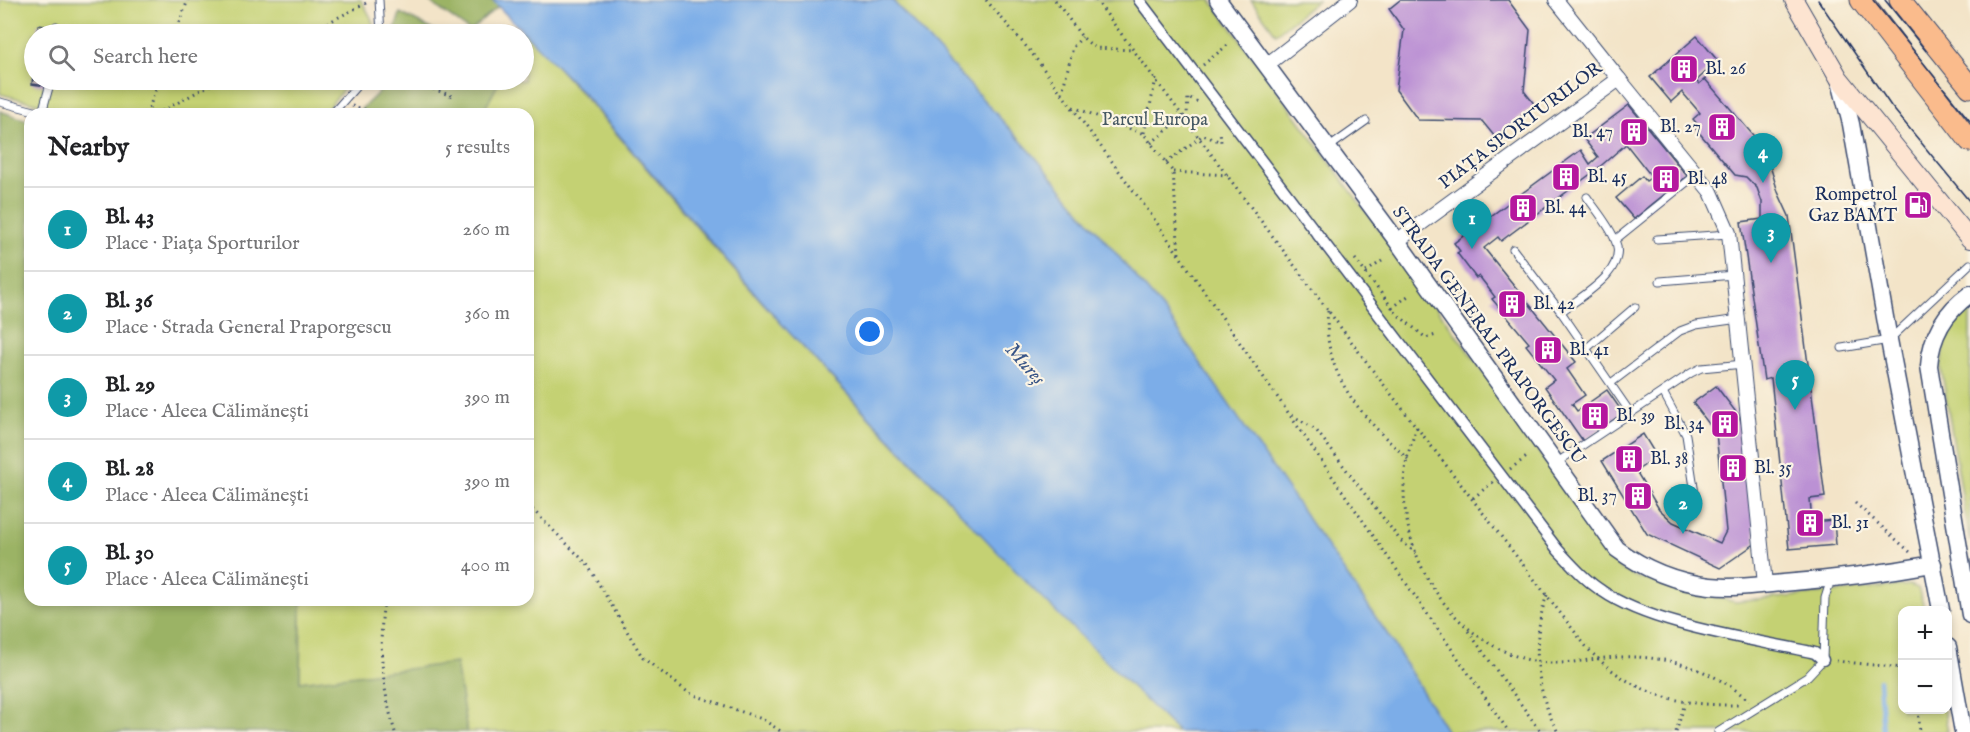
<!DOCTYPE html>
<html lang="en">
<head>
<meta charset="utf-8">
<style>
  :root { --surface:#fff; --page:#f6f6f6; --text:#202124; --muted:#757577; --line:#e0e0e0; --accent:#0f766e }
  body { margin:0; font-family:"IM FELL English",serif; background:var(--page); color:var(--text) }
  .controls { position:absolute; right:18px; bottom:18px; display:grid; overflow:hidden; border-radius:12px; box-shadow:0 3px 9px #0003 }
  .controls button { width:54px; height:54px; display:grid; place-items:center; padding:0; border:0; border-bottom:2px solid var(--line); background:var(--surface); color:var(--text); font:30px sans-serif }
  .you { position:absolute; left:870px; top:332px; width:21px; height:21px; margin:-15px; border:4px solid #fff; border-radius:50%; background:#1a73e8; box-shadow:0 0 0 9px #1a73e833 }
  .badge { display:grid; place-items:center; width:39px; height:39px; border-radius:50%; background:var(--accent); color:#fff; font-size:20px; font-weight:700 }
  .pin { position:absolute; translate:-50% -50px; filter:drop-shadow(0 2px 3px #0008) }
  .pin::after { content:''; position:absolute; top:32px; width:21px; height:18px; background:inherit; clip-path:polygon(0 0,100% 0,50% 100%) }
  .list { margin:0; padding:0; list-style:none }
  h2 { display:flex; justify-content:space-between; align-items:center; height:78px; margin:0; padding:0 24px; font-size:26px }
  h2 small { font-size:20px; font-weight:400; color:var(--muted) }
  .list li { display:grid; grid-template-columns:39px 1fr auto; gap:18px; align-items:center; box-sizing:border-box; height:84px; padding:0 24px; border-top:2px solid var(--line) }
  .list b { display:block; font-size:22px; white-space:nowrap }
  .list p { margin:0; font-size:20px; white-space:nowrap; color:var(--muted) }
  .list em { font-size:20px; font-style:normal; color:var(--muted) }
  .icon { flex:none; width:33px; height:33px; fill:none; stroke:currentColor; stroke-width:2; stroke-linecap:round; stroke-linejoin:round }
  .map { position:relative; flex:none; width:1970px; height:732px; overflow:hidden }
  .search { position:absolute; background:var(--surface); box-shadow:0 3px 9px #0003; left:24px; top:24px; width:510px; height:66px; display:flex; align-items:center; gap:15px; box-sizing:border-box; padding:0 21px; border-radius:33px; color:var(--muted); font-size:22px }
  .panel { position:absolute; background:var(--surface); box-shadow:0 3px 9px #0003; left:24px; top:108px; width:510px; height:498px; border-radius:18px }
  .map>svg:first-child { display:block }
  .green { fill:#c4d173; stroke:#708068; stroke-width:1.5 }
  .forest { fill:#9bb365; stroke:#5b7162; stroke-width:1.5 }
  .water { fill:#7cade8; stroke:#4c6ea3; stroke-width:1.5 }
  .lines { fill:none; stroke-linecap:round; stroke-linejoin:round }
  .stream { stroke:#7cade8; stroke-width:4.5 }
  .building { fill:#bb91d4 }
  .service-casing { stroke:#3b4a6e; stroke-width:9 }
  .pedestrian-casing { stroke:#3b4a6e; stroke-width:13 }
  .minor-casing { stroke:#3b4a6e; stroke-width:16 }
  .tertiary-casing { stroke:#3b4a6e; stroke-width:19 }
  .secondary-casing { stroke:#3b4a6e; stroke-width:20 }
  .primary-casing { stroke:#3b4a6e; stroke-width:23 }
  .path { stroke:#3b4a6e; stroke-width:3; stroke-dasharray:1.5 4.5; stroke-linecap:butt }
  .service { stroke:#fff; stroke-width:7 }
  .pedestrian { stroke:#fff; stroke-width:10 }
  .minor { stroke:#fff; stroke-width:14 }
  .tertiary { stroke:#fff; stroke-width:16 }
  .secondary { stroke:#fde4d1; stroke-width:18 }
  .primary { stroke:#fabb8c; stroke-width:21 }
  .tram { stroke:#1b2f5e; stroke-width:1.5 }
  .labels { text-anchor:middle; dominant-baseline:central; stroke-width:4.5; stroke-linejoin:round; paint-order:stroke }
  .poi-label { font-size:18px; fill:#1b2f5e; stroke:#fcf5e5; text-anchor:start }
  .park-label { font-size:18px; fill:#455863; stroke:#fcf5e5 }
  .street-label { font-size:18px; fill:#1b2f5e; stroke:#fcf5e5 }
  .water-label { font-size:20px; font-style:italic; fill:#385587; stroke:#fcf5e5 }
</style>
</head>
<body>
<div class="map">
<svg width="1970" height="732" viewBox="0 0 1970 732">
  <rect width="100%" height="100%" fill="#fcf5e5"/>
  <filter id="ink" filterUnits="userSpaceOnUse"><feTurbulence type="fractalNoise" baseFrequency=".0167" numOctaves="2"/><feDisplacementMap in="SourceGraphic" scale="12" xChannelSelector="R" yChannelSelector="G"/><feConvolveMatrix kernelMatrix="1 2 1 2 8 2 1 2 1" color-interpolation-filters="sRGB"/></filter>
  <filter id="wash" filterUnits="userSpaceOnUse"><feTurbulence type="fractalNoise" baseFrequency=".008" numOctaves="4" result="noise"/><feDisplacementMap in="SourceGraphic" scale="24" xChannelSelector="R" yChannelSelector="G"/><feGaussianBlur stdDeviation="1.35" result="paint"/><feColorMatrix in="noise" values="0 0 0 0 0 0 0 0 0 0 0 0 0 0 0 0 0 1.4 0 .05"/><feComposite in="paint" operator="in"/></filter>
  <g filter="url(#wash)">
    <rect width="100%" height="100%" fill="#f3e4c8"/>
    <g class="green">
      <path d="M0,0H361C367,11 376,22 373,34H34V80H351L323,114H77L0,94Z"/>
      <path d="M892,0H1211L1493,385L1611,559L1622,570L1636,577L1735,602L1909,585L1918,588L1925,610H1902V710H1944L1948,732H1447L1390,638L1166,313L1031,152Z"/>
      <path d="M1251,0H1318L1276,34Z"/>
      <path d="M524,31C616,128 698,233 788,331C915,468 1045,601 1178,732H467L455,664L300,682L301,600H528V114H482L500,80H524L521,34Z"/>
      <path d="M1970,307V542L1941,367L1945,337Z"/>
    </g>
    <g class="forest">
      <path d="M427,0H492L499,6L470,31Z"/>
      <path d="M400,13L441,34H394Z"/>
      <path d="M382,80H500L482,114H356L379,92Z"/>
      <path d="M0,111L30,121V600H301L300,682L456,663L467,732H0Z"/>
    </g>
    <path class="water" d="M492,0H892L1031,152L1166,313L1390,638L1447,732H1178L1031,587L787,330L581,91Z"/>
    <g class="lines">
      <path class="stream" d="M1879,680L1883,732"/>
    </g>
    <g id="blocks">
      <g class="building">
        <path d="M1400,0H1508L1530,30L1524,91L1535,105L1495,137L1482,121L1418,120L1396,90L1404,30L1389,9Z"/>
        <path d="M38,25L52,27L51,34H37Z"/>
        <path d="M1697,36L1718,61L1696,81L1699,84L1705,79L1765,149L1778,192L1789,216L1825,497L1810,499L1812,522L1834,520L1836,545L1789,549L1771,378L1764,380L1741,222L1762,219V202L1757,188L1746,177L1735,175L1696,129L1699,126L1693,119L1700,113L1682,92L1671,102L1650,77Z"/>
        <path d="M33,75L34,80H47L46,86L32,84Z"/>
        <path d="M1629,105L1687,176L1634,219L1616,198L1642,176L1646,181L1652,177L1626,144L1596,170L1501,241L1498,237L1484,248L1576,362L1567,369L1585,395L1572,404L1577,411L1607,390L1623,413L1583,441L1545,387L1554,380L1526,345L1529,343L1492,299L1495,297L1486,285L1479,276L1476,278L1457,253L1460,251L1454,243L1581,150L1590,164L1598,157L1584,139Z"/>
        <path d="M1716,386L1739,416L1744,431L1756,543L1720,568L1647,534L1602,461L1643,434L1657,457L1636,471L1659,509L1673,522L1720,543L1726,531L1716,433L1693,403Z"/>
      </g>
    </g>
  </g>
  <g filter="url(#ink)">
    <use href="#blocks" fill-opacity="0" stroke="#3b4a6e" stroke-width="1.5"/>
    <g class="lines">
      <g class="service-casing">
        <g id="service">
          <path d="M379,0L381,34"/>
          <path d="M55,34L56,26"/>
          <path d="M0,102L46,114"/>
          <path d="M42,113L51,80"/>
          <path d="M332,114L362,80"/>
          <path d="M1328,148L1366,121"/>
          <path d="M1587,197C1596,210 1609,225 1615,240C1629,271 1581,296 1561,312L1630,412"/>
          <path d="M1657,239L1729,234"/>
          <path d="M1615,240L1697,174"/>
          <path d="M1513,249L1561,312"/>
          <path d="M1660,281L1734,275"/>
          <path d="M1587,348L1635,307"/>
          <path d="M1842,348L1889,340L1970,264"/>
          <path d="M1611,383L1680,331L1696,325L1739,319"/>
          <path d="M1663,392L1686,435L1697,507"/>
          <path d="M1556,463L1691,373L1701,368L1744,364"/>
          <path d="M1718,732L1807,677L1823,660L1825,598L1831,579"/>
        </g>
      </g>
      <g class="pedestrian-casing">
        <path id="pedestrian" d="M1139,0L1558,550C1572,565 1585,580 1602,591C1652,626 1753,639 1815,653L1823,660"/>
      </g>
      <g class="minor-casing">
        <g id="minor">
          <path d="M1268,64L1350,0"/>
          <path d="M1619,79L1711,192L1729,233L1765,584"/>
          <path d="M1397,241L1619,79L1556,0"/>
        </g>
      </g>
      <g class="tertiary-casing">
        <g id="tertiary">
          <path d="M1218,0L1397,241L1617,549C1644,569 1676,582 1710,586C1734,589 1758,585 1783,583C1833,579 1883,573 1933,564"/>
          <path d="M1840,81L1851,124L1889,340L1941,610"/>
          <path d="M1970,294C1945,312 1931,335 1929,366L1970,615"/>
          <path d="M1948,647L1963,732"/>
        </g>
      </g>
      <g class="secondary-casing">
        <path id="secondary" d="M1794,0L1839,78L1970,239"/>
      </g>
      <g class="primary-casing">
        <g id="primary">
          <path d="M1861,0L1970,141"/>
          <path d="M1900,0L1970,87"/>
        </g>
      </g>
      <g class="path">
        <path d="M986,0L1031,52L1150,213L1509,732"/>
        <path d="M1055,0L1082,37L1095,48L1134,50"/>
        <path d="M1096,0L1371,368L1588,649C1633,695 1678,706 1740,705"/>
        <path d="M175,34L188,0"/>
        <path d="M306,34L368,2"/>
        <path d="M1203,65L1230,43"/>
        <path d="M411,80L454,97"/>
        <path d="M1062,93L1073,47L1082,37"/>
        <path d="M352,106L382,114"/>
        <path d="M1073,107L1144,134L1173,172L1179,254"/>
        <path d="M147,114L159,80"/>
        <path d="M157,114L219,80"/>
        <path d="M1144,133L1156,79"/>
        <path d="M1151,143L1187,114L1188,97L1200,103"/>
        <path d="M1166,163L1203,135L1221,142L1220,130"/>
        <path d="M1173,172L1228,175"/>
        <path d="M1355,259L1397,314L1426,338L1436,335"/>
        <path d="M1366,272L1382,261"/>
        <path d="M1392,308L1408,296"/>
        <path d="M1328,311C1321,375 1364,419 1408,459"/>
        <path d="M1292,415L1316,430L1400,540L1417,554"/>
        <path d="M1417,427C1412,441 1407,455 1405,470C1396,552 1448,639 1529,660C1560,668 1588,658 1619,657C1666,655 1714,669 1749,701"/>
        <path d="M1510,469L1528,456"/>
        <path d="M1473,498L1493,482"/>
        <path d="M1855,503L1910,552"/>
        <path d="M528,505L587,564L643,658L689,693L762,719L782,732"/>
        <path d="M1547,595C1531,638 1535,692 1558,732"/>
        <path d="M384,600C378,645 382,688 395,732"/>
        <path d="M1468,631L1541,732"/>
        <path d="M1836,661L1902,668"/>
        <path d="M1918,710L1920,732"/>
        <path d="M1676,732L1685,703"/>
      </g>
      <use href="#service" class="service"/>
      <use href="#pedestrian" class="pedestrian"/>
      <use href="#minor" class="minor"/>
      <use href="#tertiary" class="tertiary"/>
      <use href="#secondary" class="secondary"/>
      <use href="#primary" class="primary"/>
      <g class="tram">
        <path d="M1818,0L1891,106L1970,202"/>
        <path d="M1873,0L1970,121"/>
        <path d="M1885,0L1926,51"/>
      </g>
    </g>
  </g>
  <defs>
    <g id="building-square" transform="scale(1.5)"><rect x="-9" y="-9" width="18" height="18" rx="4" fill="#b5179e" stroke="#fcf5e5"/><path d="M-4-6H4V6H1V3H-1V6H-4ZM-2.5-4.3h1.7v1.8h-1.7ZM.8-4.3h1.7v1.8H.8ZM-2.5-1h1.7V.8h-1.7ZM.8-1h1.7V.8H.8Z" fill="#fff"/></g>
    <g id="fuel-square" transform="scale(1.5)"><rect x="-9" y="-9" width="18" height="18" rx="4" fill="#b5179e" stroke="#fcf5e5"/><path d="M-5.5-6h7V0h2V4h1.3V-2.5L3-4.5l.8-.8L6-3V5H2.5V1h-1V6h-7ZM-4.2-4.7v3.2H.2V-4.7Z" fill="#fff"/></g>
  </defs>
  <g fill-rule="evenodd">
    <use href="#building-square" x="1684" y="69"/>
    <use href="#building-square" x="1722" y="127"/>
    <use href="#building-square" x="1634" y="132"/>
    <use href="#building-square" x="1566" y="177"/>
    <use href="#building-square" x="1666" y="179"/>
    <use href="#fuel-square" x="1918" y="205"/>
    <use href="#building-square" x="1523" y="208"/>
    <use href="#building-square" x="1512" y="304"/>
    <use href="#building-square" x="1548" y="350"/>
    <use href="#building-square" x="1595" y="416"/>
    <use href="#building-square" x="1725" y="424"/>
    <use href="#building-square" x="1629" y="459"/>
    <use href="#building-square" x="1733" y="468"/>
    <use href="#building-square" x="1638" y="496"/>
    <use href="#building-square" x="1810" y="523"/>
  </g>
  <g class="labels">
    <g class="poi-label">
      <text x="1705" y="69">Bl. 26</text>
      <text x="1701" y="127" text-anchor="end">Bl. 27</text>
      <text x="1613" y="132" text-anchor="end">Bl. 47</text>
      <text x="1587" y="177">Bl. 45</text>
      <text x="1687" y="179">Bl. 48</text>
      <text x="1897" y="195" text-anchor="end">Rompetrol<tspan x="1897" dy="21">Gaz BAMT</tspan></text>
      <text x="1544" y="208">Bl. 44</text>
      <text x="1533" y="304">Bl. 42</text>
      <text x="1569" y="350">Bl. 41</text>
      <text x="1616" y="416">Bl. 39</text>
      <text x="1704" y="424" text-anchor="end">Bl. 34</text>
      <text x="1650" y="459">Bl. 38</text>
      <text x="1754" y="468">Bl. 35</text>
      <text x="1617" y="496" text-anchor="end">Bl. 37</text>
      <text x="1831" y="523">Bl. 31</text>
    </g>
    <g class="park-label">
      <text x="1155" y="120">Parcul Europa</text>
    </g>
    <g class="street-label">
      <text transform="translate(1521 126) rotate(-37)">PIAȚA SPORTURILOR</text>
      <text transform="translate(1488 336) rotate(54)">STRADA GENERAL PRAPORGESCU</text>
    </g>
    <g class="water-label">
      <text transform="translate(1025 364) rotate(48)">Mureș</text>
    </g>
  </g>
</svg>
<div class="controls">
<button>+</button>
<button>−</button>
</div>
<div class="you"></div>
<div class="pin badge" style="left:1472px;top:249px;background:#0f9aa8">1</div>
<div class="pin badge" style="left:1683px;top:534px;background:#0f9aa8">2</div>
<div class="pin badge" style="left:1771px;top:263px;background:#0f9aa8">3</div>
<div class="pin badge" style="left:1763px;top:183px;background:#0f9aa8">4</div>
<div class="pin badge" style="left:1795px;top:410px;background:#0f9aa8">5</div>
<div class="search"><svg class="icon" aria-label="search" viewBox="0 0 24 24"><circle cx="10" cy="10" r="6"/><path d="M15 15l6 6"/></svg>Search here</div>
<section class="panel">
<h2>Nearby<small>5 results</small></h2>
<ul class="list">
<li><span class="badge" style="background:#0f9aa8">1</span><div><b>Bl. 43</b><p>Place · Piața Sporturilor</p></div><em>260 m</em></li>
<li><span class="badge" style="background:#0f9aa8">2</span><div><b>Bl. 36</b><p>Place · Strada General Praporgescu</p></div><em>360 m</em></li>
<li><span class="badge" style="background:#0f9aa8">3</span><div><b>Bl. 29</b><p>Place · Aleea Călimănești</p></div><em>390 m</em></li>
<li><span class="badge" style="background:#0f9aa8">4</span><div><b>Bl. 28</b><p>Place · Aleea Călimănești</p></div><em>390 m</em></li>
<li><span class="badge" style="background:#0f9aa8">5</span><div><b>Bl. 30</b><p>Place · Aleea Călimănești</p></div><em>400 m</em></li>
</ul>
</section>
</div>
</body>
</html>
